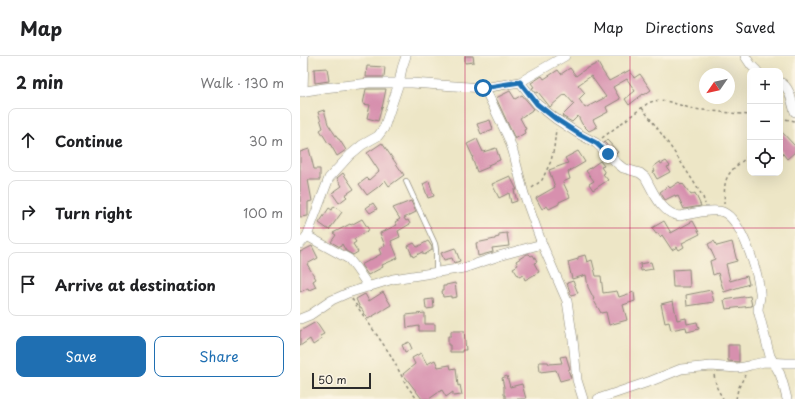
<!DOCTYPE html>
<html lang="en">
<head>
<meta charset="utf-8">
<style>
  :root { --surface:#fff; --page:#f6f6f6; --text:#202124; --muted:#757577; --line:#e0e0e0; --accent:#1f6fb2 }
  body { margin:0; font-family:"Playpen Sans",sans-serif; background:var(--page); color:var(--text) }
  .controls { position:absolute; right:12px; top:12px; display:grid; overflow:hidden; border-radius:8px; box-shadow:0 4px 16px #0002 }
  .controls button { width:36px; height:36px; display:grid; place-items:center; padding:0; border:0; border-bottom:1px solid var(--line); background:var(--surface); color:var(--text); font:20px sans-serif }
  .compass { position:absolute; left:399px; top:12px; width:36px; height:36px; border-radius:50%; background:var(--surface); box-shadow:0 4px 16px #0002; rotate:236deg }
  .scale { position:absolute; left:12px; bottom:10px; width:59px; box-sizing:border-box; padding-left:4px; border:2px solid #2b2b2b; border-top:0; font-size:11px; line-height:14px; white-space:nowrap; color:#2b2b2b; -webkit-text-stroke:3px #fcf5e5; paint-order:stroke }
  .stop { position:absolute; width:12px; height:12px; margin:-9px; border:3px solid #1f6fb2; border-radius:50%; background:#fff }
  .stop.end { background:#1f6fb2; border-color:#fff; box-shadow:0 1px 4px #0008 }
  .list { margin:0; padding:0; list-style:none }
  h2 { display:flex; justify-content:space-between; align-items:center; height:52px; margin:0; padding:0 16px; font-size:17px }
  h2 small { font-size:13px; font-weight:400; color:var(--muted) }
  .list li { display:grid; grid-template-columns:26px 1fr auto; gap:12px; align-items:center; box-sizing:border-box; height:64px; margin:0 8px 8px; padding:0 8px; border:1px solid var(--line); border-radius:8px }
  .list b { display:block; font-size:15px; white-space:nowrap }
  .list em { font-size:13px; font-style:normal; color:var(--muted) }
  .actions { display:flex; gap:8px; padding:12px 16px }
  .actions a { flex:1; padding:9px 0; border:1px solid var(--accent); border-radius:8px; text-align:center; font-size:14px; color:var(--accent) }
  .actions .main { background:var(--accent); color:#fff }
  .icon { flex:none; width:22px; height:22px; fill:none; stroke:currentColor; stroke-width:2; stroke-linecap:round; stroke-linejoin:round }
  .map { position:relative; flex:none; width:495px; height:343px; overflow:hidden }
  header { display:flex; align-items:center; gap:24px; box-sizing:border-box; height:56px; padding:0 20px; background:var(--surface); border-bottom:1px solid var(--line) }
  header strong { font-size:19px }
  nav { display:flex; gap:22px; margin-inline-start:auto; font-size:14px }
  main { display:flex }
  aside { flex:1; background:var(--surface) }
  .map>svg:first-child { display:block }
  .building { fill:#d790ae; fill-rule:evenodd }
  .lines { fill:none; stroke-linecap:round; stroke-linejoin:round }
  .service-casing { stroke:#8c8878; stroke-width:6 }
  .minor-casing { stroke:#8c8878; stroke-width:10 }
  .path { stroke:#8c8878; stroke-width:1.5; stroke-dasharray:3 3; stroke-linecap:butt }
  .service { stroke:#fff; stroke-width:4.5 }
  .minor { stroke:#fff; stroke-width:9 }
  .route { stroke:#1f6fb2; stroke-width:5 }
  .grid { fill:none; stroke:#c2185b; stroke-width:1; stroke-opacity:0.55 }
</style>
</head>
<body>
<header>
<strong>Map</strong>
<nav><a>Map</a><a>Directions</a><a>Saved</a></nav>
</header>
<main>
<aside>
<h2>2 min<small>Walk · 130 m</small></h2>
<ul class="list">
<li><svg class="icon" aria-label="ahead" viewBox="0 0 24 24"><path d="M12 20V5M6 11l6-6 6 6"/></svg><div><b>Continue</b></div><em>30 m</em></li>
<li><svg class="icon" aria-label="right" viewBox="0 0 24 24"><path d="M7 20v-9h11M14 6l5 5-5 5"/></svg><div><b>Turn right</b></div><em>100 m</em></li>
<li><svg class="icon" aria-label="arrive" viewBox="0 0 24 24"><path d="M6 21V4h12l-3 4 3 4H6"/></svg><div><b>Arrive at destination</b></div></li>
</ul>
<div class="actions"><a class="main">Save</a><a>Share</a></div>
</aside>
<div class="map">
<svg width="495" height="343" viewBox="0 0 495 343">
  <rect width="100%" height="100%" fill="#fcf5e5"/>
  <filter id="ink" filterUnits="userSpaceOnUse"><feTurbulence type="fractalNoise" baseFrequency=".025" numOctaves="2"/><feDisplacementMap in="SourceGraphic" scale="8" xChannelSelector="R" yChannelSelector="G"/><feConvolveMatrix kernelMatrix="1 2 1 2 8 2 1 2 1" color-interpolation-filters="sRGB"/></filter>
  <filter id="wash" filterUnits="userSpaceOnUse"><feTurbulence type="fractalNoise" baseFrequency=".012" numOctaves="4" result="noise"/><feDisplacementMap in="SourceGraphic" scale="16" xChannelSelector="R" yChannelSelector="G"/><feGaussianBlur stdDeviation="0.9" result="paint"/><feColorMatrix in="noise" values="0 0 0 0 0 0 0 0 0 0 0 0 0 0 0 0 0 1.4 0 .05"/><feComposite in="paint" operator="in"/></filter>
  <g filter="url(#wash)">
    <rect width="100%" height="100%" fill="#ede6c6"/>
    <g id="blocks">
      <g class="building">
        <path d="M165,0H173L174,6L165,7Z"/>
        <path d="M298,7L303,16L309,25L330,14L334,22L340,18L351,34L344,39L343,38L329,49L325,43L335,35L327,23L313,31L320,43L306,51L308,56L293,64L297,71L289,75L282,68L278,60L272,66L262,60L274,48L265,38L250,51L238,36L236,37L232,32L234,31L231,27L242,20L244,23L258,14L261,18L270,12L276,20L284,14ZM291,20L306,41L285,52L279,43L285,37L278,29Z"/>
        <path d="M67,10L85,11L84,21H66Z"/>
        <path d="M27,12L29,25L15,27L14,13Z"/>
        <path d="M66,33H86L82,52V51L78,65L67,62L70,49L63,48Z"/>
        <path d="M210,35L215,43L222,39L234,53L220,62L226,73L224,74L225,77L215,83L196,42Z"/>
        <path d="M24,54L28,68L38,83H39L46,94L37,100L29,86L28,87L20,74L23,72L18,56Z"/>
        <path d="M190,64L193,73L181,78L177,68Z"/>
        <path d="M480,74L495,90V96L487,103L480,94Z"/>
        <path d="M177,83L183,96L196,92L200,104L188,109L189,111L177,116L172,102L173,101L167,88Z"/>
        <path d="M307,84L318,96L316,98L304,86Z"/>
        <path d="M82,87L104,119L89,130L85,124L78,131L67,139L59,128L67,122L69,124L79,115L67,97Z"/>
        <path d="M9,93L14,113H20V124H8L12,145L8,146V160L0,161V96Z"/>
        <path d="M278,95L285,106L268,116L270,123L263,126L270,141L259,146V148L249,153L247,150L242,153L236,142L255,131L249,114L268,107L265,102Z"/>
        <path d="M300,105L304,110L301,111L305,117L303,118L308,124L293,134L289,128L294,125L286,115Z"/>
        <path d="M366,105L370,110L367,111L370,116L357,123L353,116L355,115L353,111L360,106L361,108Z"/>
        <path d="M43,117L54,133L45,139L47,141L39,147L32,137L42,130L37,122Z"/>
        <path d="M210,120L217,134H214L217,145L211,147L209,137L199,142L192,128Z"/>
        <path d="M129,125L134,140L128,142L123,128Z"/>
        <path d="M379,126L382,129L383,128L391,139L395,137L401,150L384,153L378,140L376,141L375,139L365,144L360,136L368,130L370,132Z"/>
        <path d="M111,145L116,156L104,162L106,165L108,164L110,168L98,175L100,181L91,185L98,202L82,209L83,211L68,219L61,209L81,198L79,193L85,190L80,177L97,169L95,166L100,163L93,152Z"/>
        <path d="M73,147L77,153L70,157L66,152Z"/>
        <path d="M34,150L42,156L29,174L19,167L29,152L32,154Z"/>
        <path d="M62,163L69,174L54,183L56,186L53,188L58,196L53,199L46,195L42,188L40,191L31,186L36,179L33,177L50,168L51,169Z"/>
        <path d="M364,165L371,177L393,165L400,178L382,187L384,191L379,194L377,191L372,194L362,179L360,181L358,177L356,178L352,172Z"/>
        <path d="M207,177L209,190L192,192L193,196L178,200L176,187L195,183V182L199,181V178Z"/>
        <path d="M128,185L132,191V194L124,199L122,196L113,201L108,190L114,187L117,191Z"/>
        <path d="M414,185L417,190L432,186L437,205L426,208L430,225L447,220L449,228L424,236L418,217L413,219L410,205L415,203L408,188Z"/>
        <path d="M12,190L18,202L7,208L16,223L13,225L16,231L9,234L8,232L0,236V195V196Z"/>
        <path d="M155,192L160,205L154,207L152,202L144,204L141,197Z"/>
        <path d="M227,198H229L231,200L233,199L237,206L234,207L239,216L225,224L223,219L219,221L213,212L218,209L216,205Z"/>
        <path d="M285,199L287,206L292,204L296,220H301L303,237L317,235L319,241L334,236L335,245L323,249L327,264L309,269L306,256L301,257L293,243H294L288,231L286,219L272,223L268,206L278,203V201Z"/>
        <path d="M351,206L353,213L341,215L340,208Z"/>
        <path d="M389,213L390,231H373L372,214Z"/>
        <path d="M273,225L278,237L271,239L267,227Z"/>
        <path d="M155,227L157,241L151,242V240L143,241L142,235H143V230H146V229Z"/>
        <path d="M411,234L414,246L387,250L386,239Z"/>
        <path d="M83,236L91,249L68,263L61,252H60L56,243L65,238L69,245Z"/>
        <path d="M450,240L452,250L426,253L424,244Z"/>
        <path d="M133,243L134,252L126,253L125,244Z"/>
        <path d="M373,245L377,264L386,262L387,268L397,266L399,273L387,276L386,271L371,274L369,266L365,267L361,248Z"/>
        <path d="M125,257V268H135V275H119V270L107,272L106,259Z"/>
        <path d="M16,266L24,278L20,280L22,283L13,289L10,283L0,290V275Z"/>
        <path d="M151,275H164L166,294H162V296H150V289H148V280H151Z"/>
        <path d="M109,286L112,293L105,296L102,289Z"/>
        <path d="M428,289H439V306L428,305Z"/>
        <path d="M121,297L127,308L135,304L138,311L150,309L151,313L156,312L158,330L160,329L162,339L153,340V336L146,341L142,334L129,343H122L103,318L115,308L112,302Z"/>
        <path d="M266,300L270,313L268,314L271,322L260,325L256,314L240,316L239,306H248L249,308L262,307L260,301Z"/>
        <path d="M207,320L210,331L222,328L226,343H205V339H204V331L202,322Z"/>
      </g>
    </g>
  </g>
  <g filter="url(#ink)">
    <use href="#blocks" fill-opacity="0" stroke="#8c8878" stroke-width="1"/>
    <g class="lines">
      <g class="service-casing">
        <path id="service" d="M106,125L135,188C137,196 136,207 136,216"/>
      </g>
      <g class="minor-casing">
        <g id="minor">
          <path d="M445,0L451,9L457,15"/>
          <path d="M220,26L237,48L256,63L279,78L296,87L318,108L323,112L340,117L345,121C353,135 361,158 380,160C390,158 414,152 423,156C442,164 458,217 460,236C461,242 458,248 458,254L470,300L480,318L484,331L487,343"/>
          <path d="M480,26C491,32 491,45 495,56"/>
          <path d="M183,32L188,39L208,81L213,95L224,138L242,188L267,245L273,284L277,324L283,343"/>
          <path d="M0,36L24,32L69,27H112L183,32L220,26L265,0"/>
          <path d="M3,36L4,0"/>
          <path d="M7,180L49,203L56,212L69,231"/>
          <path d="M0,188L7,180L29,122L50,99L62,89L78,80L84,72L99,27L102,12L106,0"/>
          <path d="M0,263L10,259L32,244L48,237L93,223L164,212L202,199L242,188"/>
          <path d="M298,343L351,325L381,313L411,310L437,312L444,311L451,309L464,306L486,307H495"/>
        </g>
      </g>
      <g class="path">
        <path d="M342,52C364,80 384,110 403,141L405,148"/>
        <path d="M480,62L495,65"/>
        <path d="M302,82L348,47L354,45L361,44L370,46L393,53L450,59"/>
        <path d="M232,132L242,124L251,105L254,92L256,73"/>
        <path d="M424,148C425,139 423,128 428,120C433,110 444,106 450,97"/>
        <path d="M52,243L90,298L107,330L117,343"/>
        <path d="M414,319L417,332L423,343"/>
        <path d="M436,343L438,333L445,319"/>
      </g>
      <use href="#service" class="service"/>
      <use href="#minor" class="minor"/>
    </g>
  </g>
  <g class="lines" filter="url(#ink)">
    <path class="route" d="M183,32L220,26L237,48L256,63L279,78L296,87L308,98"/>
  </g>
  <path class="grid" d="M165,0V343M330,0V343M0,172H495"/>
</svg>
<div class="controls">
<button>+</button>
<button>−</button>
<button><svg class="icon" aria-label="locate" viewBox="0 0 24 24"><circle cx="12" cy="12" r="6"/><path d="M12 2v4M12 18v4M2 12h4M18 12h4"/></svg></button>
</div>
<svg class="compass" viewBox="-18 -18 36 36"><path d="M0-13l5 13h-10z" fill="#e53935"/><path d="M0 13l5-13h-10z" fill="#757577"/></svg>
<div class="scale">50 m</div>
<div class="stop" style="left:183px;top:32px"></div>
<div class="stop end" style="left:308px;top:98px"></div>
</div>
</main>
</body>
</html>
